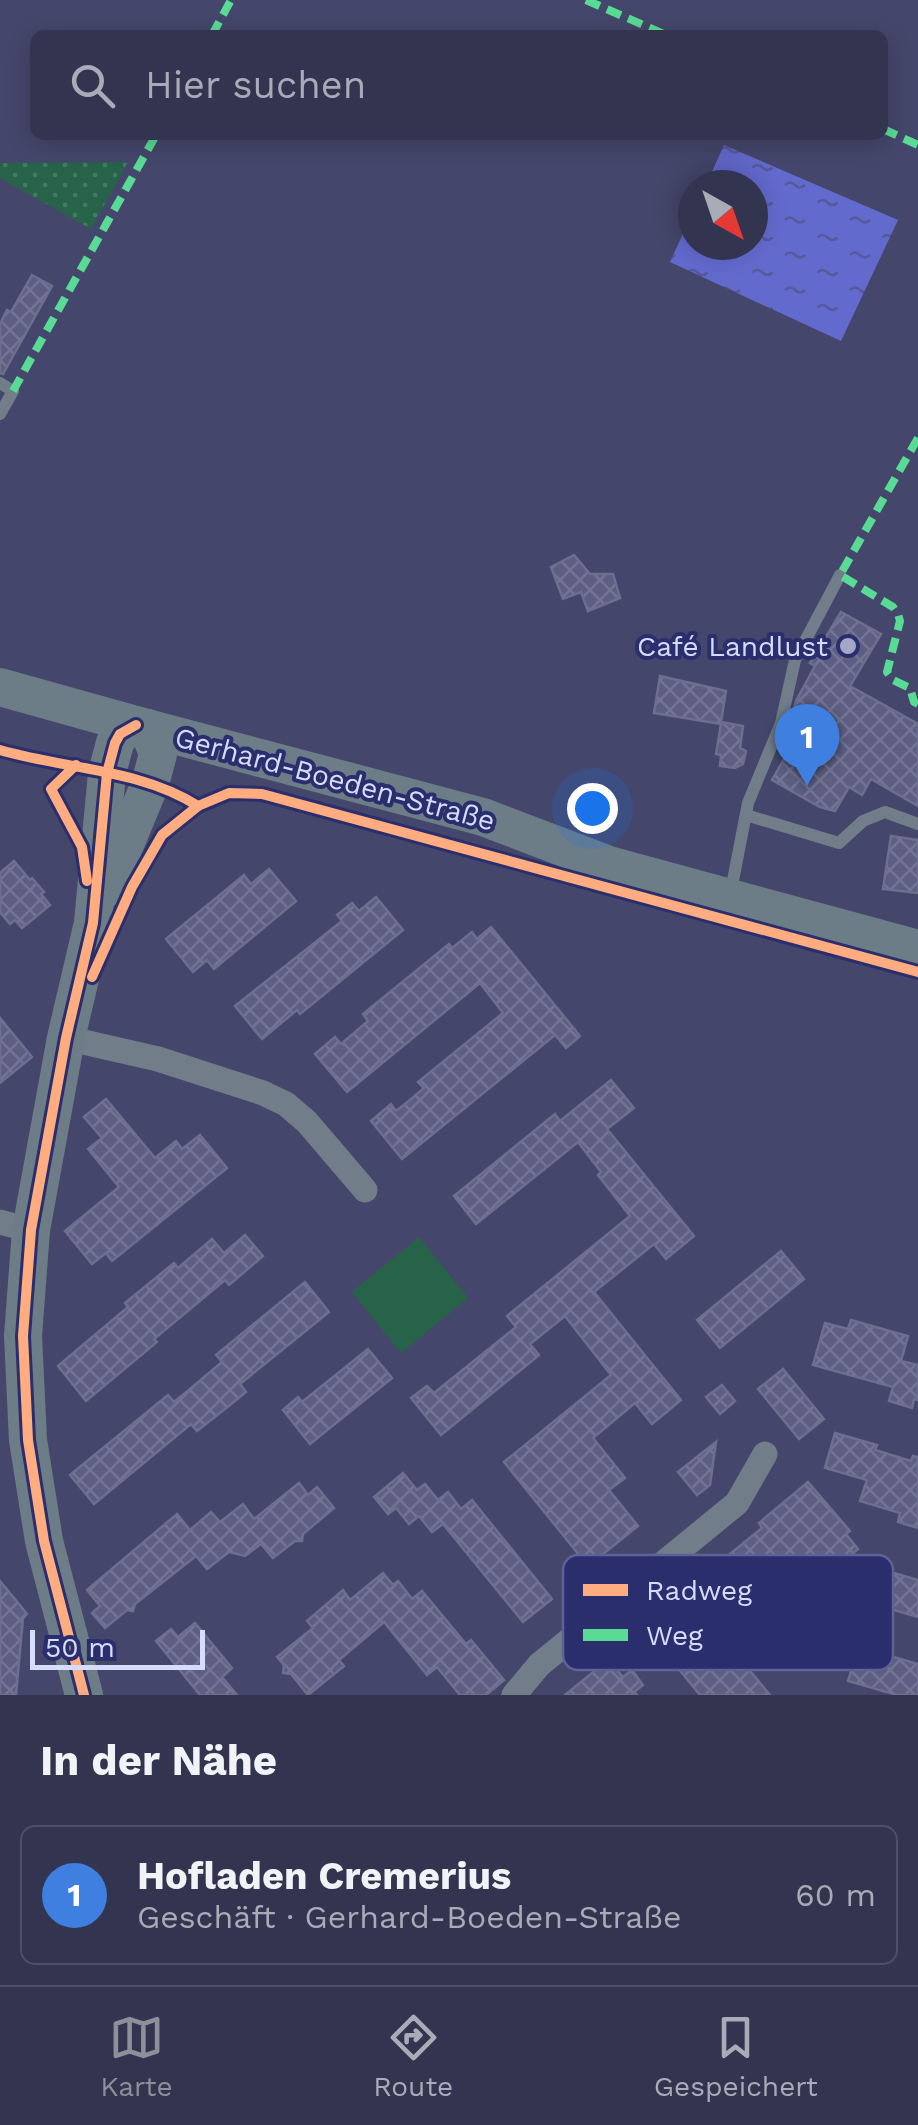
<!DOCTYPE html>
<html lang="de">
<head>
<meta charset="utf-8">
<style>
  :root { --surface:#333550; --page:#3e405a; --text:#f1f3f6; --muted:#a9abb7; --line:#4e5067; --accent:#8c9099 }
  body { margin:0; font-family:"Work Sans",sans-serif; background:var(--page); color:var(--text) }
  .compass { position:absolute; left:678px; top:170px; width:90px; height:90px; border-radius:50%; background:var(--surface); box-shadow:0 5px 25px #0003; rotate:140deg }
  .scale { position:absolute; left:30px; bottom:25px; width:175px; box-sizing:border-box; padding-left:10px; border:5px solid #d6dcfb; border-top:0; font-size:28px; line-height:35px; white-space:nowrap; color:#d6dcfb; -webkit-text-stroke:8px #2b2e6d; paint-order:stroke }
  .you { position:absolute; left:592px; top:808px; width:35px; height:35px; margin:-25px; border:8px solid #fff; border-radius:50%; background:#1a73e8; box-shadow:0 0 0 15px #1a73e833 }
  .badge { display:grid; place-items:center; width:65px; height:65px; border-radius:50%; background:var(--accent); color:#fff; font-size:32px; font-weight:700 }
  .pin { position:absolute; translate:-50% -82px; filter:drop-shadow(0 2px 5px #0008) }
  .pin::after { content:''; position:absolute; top:52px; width:35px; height:30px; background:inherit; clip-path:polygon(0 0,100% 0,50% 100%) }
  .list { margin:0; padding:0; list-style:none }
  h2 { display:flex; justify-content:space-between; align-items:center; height:130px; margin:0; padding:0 40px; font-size:42px }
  h2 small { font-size:32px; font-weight:400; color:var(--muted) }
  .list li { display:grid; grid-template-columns:65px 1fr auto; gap:30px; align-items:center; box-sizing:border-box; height:140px; margin:0 20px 20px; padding:0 20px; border:2px solid var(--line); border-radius:15px }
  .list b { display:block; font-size:38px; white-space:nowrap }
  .list p { margin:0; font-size:32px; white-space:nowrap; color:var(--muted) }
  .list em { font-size:32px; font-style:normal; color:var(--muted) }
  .icon { flex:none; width:55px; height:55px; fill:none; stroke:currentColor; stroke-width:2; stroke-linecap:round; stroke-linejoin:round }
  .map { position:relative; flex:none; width:918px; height:1695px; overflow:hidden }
  .search { position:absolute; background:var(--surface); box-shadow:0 5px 25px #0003; left:30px; right:30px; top:30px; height:110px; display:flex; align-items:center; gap:25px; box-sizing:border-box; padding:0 35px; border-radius:15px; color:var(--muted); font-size:38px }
  .sheet { height:290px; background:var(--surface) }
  nav { display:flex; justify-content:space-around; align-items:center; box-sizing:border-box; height:140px; border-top:2px solid var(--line); background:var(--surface); font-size:28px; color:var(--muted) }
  nav a { display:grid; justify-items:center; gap:5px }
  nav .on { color:var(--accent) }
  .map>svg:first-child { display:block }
  .grass { fill:url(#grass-dots) }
  .park { fill:#266348 }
  .water { fill:url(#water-ripples) }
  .building { fill:url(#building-cross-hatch); stroke:#6c6f8d; stroke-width:2.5 }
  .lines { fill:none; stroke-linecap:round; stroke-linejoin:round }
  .lane { stroke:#717e89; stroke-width:12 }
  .street { stroke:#717e89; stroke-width:25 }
  .secondary { stroke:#6d7d87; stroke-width:38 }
  .quiet { stroke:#5adb95; stroke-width:8; stroke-dasharray:15 8; stroke-linecap:butt }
  .cycleway-casing { stroke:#2b2e6d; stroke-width:16 }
  .cycleway { stroke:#ffac80; stroke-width:10 }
  .poi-dot { fill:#a3a8c9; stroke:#2b2e6d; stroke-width:4 }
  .labels { text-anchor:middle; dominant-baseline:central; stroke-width:8; stroke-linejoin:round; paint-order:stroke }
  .poi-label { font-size:28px; fill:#d6dcfb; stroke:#2b2e6d; text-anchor:end }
  .street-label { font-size:28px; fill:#d6dcfb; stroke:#2b2e6d }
  .key { fill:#2b2e6d; stroke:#5e6298; stroke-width:2.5 }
  .key-label { font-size:28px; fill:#d6dcfb }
</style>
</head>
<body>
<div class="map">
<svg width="918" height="1695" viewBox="0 0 918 1695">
  <defs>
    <pattern id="grass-dots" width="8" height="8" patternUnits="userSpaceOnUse" patternTransform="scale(2.5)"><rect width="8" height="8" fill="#266348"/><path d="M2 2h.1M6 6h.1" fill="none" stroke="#457963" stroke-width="1.8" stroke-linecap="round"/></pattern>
    <pattern id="water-ripples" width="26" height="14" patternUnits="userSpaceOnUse" patternTransform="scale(2.5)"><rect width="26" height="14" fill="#636ace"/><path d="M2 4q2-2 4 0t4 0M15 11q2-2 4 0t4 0" fill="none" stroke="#555a9a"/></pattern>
    <pattern id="building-cross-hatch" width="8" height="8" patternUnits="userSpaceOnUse" patternTransform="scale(2.5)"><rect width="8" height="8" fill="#5c5e82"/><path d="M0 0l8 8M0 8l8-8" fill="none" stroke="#737495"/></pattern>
  </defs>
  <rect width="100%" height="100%" fill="#44476b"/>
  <path class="grass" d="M128,162L91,229L0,178V163Z"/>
  <path class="park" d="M419,1237L468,1298L401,1353L352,1292Z"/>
  <path class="water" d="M724,145L898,220L841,341L670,262L693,212V245H753V185H706Z"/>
  <g class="building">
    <path d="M32,275L52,286L3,374L0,373V324L7,310L11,312Z"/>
    <path d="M574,555L590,574H613L620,598L588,611L581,592L563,599L551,567Z"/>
    <path d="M841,612L881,634L850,686L918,724V806L871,779L862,795L849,787L835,811L820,807L772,780L808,717L794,709L796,701L815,666L810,663Z"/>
    <path d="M660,676L726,691L721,722L743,726L740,748L746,751L743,764L735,768L720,766L721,755L716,754L721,724L654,713Z"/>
    <path d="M891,836L918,840V893L883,889Z"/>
    <path d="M14,861L30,880L32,878L44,892L41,894L50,905L22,928L15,920L10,924L0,912V873Z"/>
    <path d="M269,869L296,901L214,969L207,960L193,972L166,939L244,875L251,884Z"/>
    <path d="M376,897L403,930L300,1014L297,1010L262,1039L235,1006L342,921L337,915L352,903L359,911Z"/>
    <path d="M491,927L580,1036L566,1048L555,1035L402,1159L371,1121L391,1104L396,1111L410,1100L424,1088L418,1082L503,1013L480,983L347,1092L315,1054L335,1037L341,1044L354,1033L368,1021L363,1014L449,944L452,948L472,932L477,939Z"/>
    <path d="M0,1018L32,1057L0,1083Z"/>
    <path d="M611,1080L634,1108L607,1129L694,1236L666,1259L654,1244L594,1292L681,1400L652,1424L635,1403L593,1438L625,1478L609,1490L638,1526L588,1566L504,1462L611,1375L565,1316L530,1344L539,1355L441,1435L411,1398L427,1386L434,1393L516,1327L507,1316L630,1216L598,1175L601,1172L578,1142L476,1224L454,1196L555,1114L560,1121Z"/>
    <path d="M106,1099L155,1158L176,1141L182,1149L200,1135L227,1168L112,1261L106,1253L92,1264L65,1231L119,1187L88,1149L102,1138L84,1117Z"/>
    <path d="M245,1235L263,1256L229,1285L225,1280L154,1339L157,1342L86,1401L58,1366L128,1307L125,1303L174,1263L178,1268L212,1239L224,1253Z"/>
    <path d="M781,1251L804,1279L720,1348L697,1320Z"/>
    <path d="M305,1282L329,1312L240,1384L246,1392L230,1405L197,1431L191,1424L94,1504L70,1475L168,1395L174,1402L190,1389L222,1362L216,1355Z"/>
    <path d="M851,1320L908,1336L901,1361L918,1365V1400L914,1399L912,1408L889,1401L893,1387L813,1365L825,1323L848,1329Z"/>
    <path d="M368,1349L392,1378L310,1444L283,1410L298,1397L302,1402Z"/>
    <path d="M783,1369L824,1419L799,1439L758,1389Z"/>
    <path d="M722,1385L735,1401L720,1414L706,1397Z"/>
    <path d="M835,1433L877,1445L875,1450L911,1461L913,1456L918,1457V1528L898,1522L900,1513L860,1501L867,1480L825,1468Z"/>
    <path d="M716,1442L710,1485L697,1495L678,1472Z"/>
    <path d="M403,1473L417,1490L425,1484L438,1500L448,1492L461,1509L472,1500L552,1599L523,1622L443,1524L432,1532L419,1516L409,1524L396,1508L388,1514L374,1497Z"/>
    <path d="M808,1482L850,1531L846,1534L858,1549L828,1575L836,1585L805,1609L829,1639L794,1667L714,1567L762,1528L759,1523Z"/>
    <path d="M299,1483L308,1495L317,1487L334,1508L303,1534L302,1541H295L273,1558L261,1544L245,1556L229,1552L207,1569L196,1556L135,1604L133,1611L127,1610L105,1628L92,1613L100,1606L87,1590L177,1514L190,1530L211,1512L220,1522L243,1504L254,1519Z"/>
    <path d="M880,1569L918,1580V1617L873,1604L870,1606Z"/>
    <path d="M383,1573L393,1585L398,1581L412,1599L422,1591L466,1644L471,1640L504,1680L486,1695H460L437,1667L427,1675L384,1622L339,1660L344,1666L308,1695L291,1674L283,1673L284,1665L277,1657L313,1628L307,1621L343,1590L350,1600Z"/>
    <path d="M0,1581L27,1614L23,1618L16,1695H0Z"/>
    <path d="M678,1602L693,1620L702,1613L770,1695H700L646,1629Z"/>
    <path d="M195,1623L232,1668L222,1677L237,1695H200L156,1641L171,1629L178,1637Z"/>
    <path d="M858,1649H866L918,1664V1695H897L848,1681Z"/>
    <path d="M608,1660L623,1677L632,1670L643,1685L634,1692L637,1695H565Z"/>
  </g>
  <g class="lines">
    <g class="lane">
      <path d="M0,383L13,391L0,414"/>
      <path d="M746,815L839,843L863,821L885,812L918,824"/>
      <path d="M730,896L748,803L781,723L795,660L840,575"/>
    </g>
    <g class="street">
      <path d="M66,1038L158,1059L263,1093L286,1104L307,1122L365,1190"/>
      <path d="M0,1222L31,1230"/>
      <path d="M514,1695L539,1665L737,1503L765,1454"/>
    </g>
    <g class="secondary">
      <path d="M0,687L136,725L483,817L609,865L918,949"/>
      <path d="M107,888L150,784L158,754L148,728"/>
      <path d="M84,1695L44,1541L28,1440L23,1336L31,1230L66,1038L93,923L107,773L115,743L120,734L136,725"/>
    </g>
    <g class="quiet">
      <path d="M586,0L666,35"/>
      <path d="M212,35L231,0"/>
      <path d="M883,129L918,145"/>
      <path d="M13,391L156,135"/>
      <path d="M918,438L840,575L893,607L898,614L900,621L887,672L893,680L910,688L914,702L918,704"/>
    </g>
    <g class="cycleway-casing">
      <g id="cycleway">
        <path d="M0,750C65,769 140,769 198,806L229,793L262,794L918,972"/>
        <path d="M76,765L51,789L82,847L87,881"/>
        <path d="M92,977L132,887L162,835L198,806"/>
        <path d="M84,1695L44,1541L28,1440L23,1336L31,1230L66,1038L93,923L107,773L115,743L120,734L136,725"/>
      </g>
    </g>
    <use href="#cycleway" class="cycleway"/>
  </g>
  <circle class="poi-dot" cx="848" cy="646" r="10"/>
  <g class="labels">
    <g class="poi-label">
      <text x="828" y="646">Café Landlust</text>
    </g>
    <g class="street-label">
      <text transform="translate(335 779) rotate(15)">Gerhard-Boeden-Straße</text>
    </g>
  </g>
  <rect x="563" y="1555" width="330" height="115" rx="15" class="key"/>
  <rect x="583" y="1584" width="45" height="12" fill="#ffac80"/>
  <rect x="583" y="1629" width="45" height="12" fill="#5adb95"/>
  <g class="key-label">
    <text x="646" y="1600">Radweg</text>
    <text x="646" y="1645">Weg</text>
  </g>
</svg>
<svg class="compass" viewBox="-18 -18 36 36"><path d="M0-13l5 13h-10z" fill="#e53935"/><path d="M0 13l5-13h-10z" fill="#a9abb7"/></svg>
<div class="scale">50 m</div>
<div class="you"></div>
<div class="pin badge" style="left:807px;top:786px;background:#3f7fe0">1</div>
<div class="search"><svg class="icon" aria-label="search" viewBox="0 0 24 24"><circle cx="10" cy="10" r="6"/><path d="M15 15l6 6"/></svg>Hier suchen</div>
</div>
<section class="sheet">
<h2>In der Nähe<small></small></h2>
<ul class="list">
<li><span class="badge" style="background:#3f7fe0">1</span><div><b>Hofladen Cremerius</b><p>Geschäft · Gerhard-Boeden-Straße</p></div><em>60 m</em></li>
</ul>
</section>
<nav>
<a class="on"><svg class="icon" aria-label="map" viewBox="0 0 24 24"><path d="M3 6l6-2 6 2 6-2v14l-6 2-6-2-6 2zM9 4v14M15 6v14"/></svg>Karte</a>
<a><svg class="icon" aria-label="directions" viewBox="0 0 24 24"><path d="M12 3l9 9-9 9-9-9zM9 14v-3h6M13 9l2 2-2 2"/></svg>Route</a>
<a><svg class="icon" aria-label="saved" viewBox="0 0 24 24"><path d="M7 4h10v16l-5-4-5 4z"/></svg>Gespeichert</a>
</nav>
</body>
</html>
